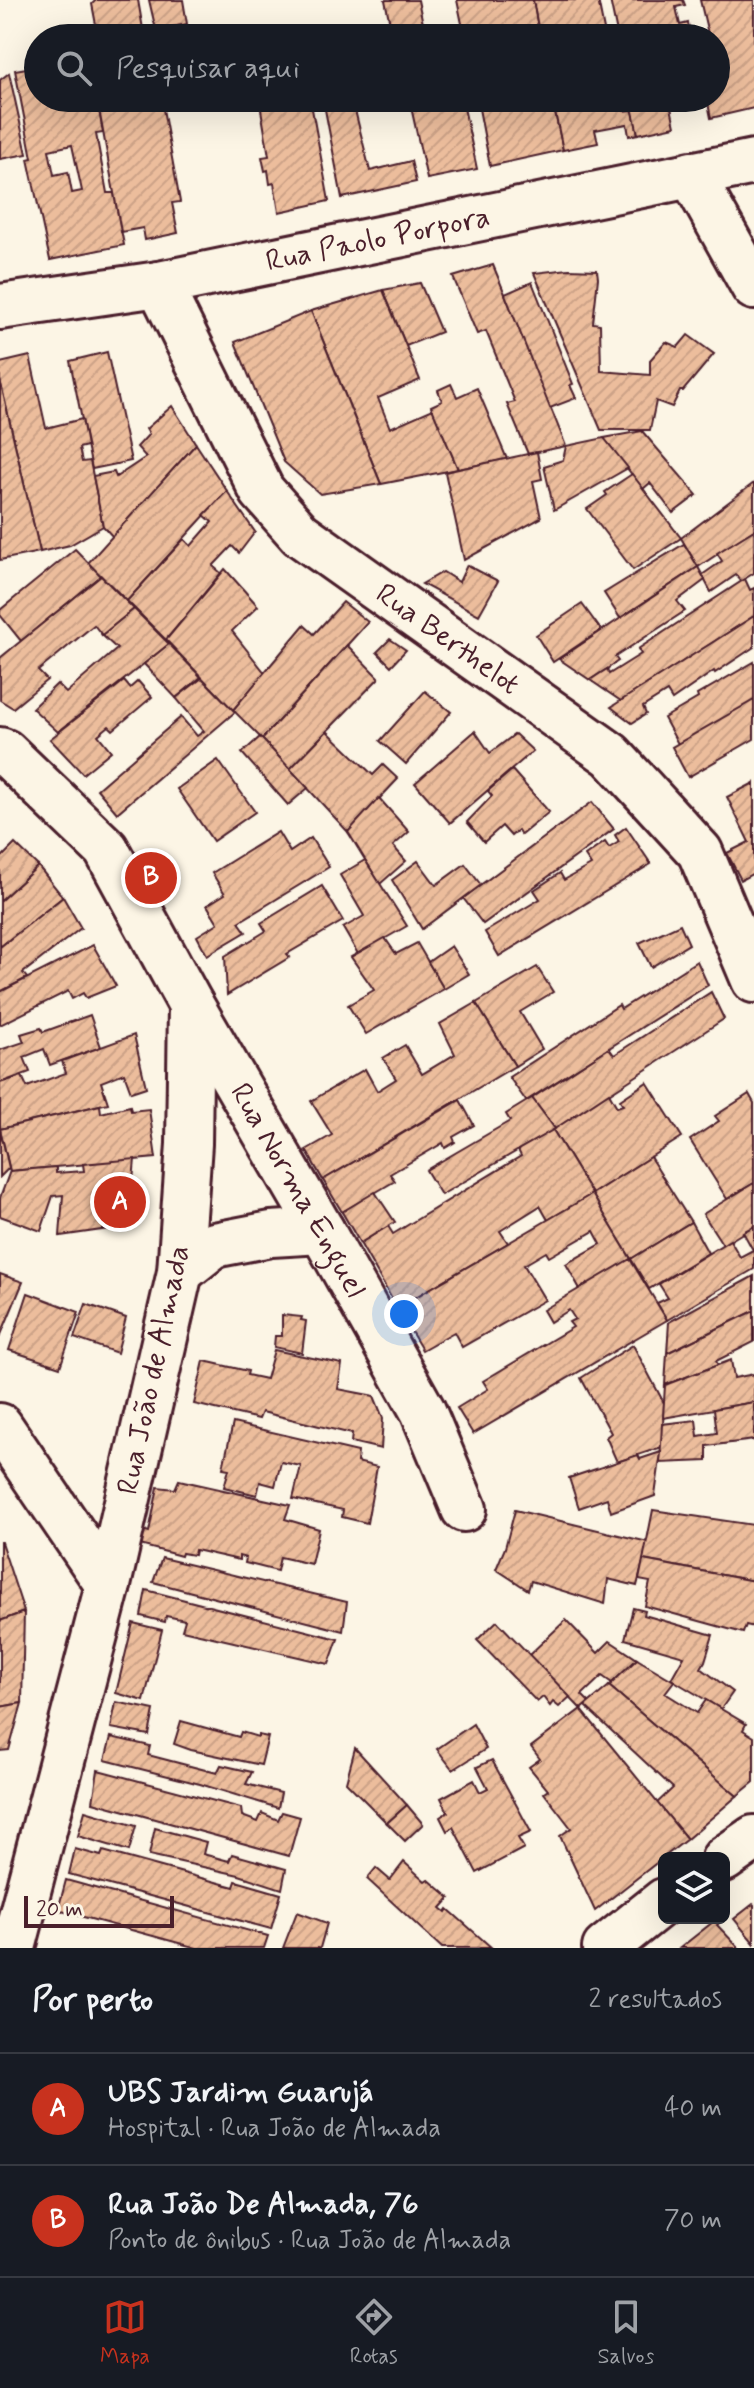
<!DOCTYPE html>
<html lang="pt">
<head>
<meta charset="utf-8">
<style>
  :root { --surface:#171b24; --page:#242831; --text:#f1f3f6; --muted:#9ea1a6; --line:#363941; --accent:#c8321e }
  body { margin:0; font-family:Mynerve,sans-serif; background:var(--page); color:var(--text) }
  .controls { position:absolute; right:24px; bottom:24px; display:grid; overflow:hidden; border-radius:12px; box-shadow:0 8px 32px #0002 }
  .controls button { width:72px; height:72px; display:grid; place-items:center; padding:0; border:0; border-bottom:2px solid var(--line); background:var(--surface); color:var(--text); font:40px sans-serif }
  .scale { position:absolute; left:24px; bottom:20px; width:150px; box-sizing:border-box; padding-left:8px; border:4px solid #4a1f2b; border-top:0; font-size:22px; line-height:28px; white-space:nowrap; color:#4a1f2b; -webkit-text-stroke:6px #fcf5e5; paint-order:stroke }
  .you { position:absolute; left:404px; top:1314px; width:28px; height:28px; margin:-20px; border:6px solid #fff; border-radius:50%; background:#1a73e8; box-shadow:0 0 0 12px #1a73e833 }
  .badge { display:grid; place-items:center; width:52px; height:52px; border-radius:50%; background:var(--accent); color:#fff; font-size:26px; font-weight:700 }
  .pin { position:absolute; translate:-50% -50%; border:4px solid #fff; box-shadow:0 2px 8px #0006 }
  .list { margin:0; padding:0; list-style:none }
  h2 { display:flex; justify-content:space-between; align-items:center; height:104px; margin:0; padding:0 32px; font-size:34px }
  h2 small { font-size:26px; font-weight:400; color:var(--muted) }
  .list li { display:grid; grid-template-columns:52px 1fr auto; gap:24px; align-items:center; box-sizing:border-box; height:112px; padding:0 32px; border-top:2px solid var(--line) }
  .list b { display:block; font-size:30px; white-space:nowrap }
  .list p { margin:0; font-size:26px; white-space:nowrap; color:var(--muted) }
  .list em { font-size:26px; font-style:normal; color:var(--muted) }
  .icon { flex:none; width:44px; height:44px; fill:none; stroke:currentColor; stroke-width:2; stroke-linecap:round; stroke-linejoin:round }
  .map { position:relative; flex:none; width:754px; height:1948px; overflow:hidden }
  .search { position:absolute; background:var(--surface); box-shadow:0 8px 32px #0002; left:24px; right:24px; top:24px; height:88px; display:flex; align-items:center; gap:20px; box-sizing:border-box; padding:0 28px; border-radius:44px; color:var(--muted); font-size:30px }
  .sheet { height:328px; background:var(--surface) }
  nav { display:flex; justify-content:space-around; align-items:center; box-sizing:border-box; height:112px; border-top:2px solid var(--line); background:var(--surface); font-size:22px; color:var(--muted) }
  nav a { display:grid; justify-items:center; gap:4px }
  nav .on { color:var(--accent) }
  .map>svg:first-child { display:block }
  .building { fill:url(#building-hatch); stroke:#4a1f2b; stroke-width:2; fill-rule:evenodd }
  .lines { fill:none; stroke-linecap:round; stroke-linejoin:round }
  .minor-casing { stroke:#4a1f2b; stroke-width:50 }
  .minor { stroke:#fcf5e5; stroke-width:44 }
  .labels { text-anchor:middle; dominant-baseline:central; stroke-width:6; stroke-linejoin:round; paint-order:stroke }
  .street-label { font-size:30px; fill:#4a1f2b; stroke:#fcf5e5 }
</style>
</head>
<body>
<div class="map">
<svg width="754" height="1948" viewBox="0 0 754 1948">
  <defs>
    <pattern id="building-hatch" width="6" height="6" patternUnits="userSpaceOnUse" patternTransform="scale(2)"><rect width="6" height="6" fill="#ecbd9c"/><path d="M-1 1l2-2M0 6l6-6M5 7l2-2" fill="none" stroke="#cca287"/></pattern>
  </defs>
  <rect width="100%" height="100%" fill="#fcf5e5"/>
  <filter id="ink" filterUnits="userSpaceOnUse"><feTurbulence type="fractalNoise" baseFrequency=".0125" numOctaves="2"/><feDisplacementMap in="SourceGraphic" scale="16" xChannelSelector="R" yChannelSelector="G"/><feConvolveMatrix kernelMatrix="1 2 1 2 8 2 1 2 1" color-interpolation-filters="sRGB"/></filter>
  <g filter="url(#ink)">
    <g class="building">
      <path d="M96,0H138L143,29H148L150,38H85L98,35L92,4Z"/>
      <path d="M149,0H183L187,24L156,30Z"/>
      <path d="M385,0H418L426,38H393Z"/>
      <path d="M457,0H533L540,38H465Z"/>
      <path d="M533,0H598L605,35L608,34L609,38H540Z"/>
      <path d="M610,0H683L685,5L676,7L680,25L688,23L691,38H618Z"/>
      <path d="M700,0H754V108L711,118L707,98H716V38H709Z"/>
      <path d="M385,27L387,38H350L349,34Z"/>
      <path d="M38,66V98H97L103,133L96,134L107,193H114L124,245L50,260L28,159L32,158L15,70ZM72,145L82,191L72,193L68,172L54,175L49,150Z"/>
      <path d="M9,73L27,154L0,159V80Z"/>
      <path d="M97,98H161L180,202L172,203L178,233L145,240L143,228L121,232Z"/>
      <path d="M259,98H310L329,201L279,212L274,183L270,184L268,170L265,171L262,157L269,156Z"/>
      <path d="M327,98H352L370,171L411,161L416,182L342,198L323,99Z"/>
      <path d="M409,98H462L477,169L427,179Z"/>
      <path d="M477,98H552L563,150L490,166Z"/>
      <path d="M552,98H621L624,111L633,110L638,134L629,136L627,124L595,130L598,143L563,150Z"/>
      <path d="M630,98H669L675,126L638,134Z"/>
      <path d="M493,265L505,294L566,446L528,454L507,404L515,402L486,331L477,334L453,277Z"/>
      <path d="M569,269L597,270L598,278L593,323L600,324L601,371L650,375V360L666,342L678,347L688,335L714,354L683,391H680L672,407L656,401L650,430H601L534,273Z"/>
      <path d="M532,282L573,384L570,385L576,398L550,408L505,294Z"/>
      <path d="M420,283L441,332L406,346L383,290Z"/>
      <path d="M383,290L420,380L378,398L390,428L433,409L458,469L381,484L311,311Z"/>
      <path d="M311,311L381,484L320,494L284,462L235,342Z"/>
      <path d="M107,352L131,461L92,469L70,361Z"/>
      <path d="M30,356L46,428L82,419L87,446L79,448L82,462L90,461L103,526L70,545L40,552L0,380V363Z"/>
      <path d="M0,380L40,552L0,560Z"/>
      <path d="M451,384L457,397L477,388L507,459L458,469L431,406L442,401L438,390Z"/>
      <path d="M172,406L196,444L113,537L103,526L93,476L114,472L116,477L146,457L137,447L149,434L146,429Z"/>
      <path d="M642,431L697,495L673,513L650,483L643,489L604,438Z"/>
      <path d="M604,438L628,468L554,510L544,466L563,460L566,446Z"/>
      <path d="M196,444L227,491L127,601L88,563Z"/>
      <path d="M537,452L542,479L533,481L541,518L464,560L445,472Z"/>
      <path d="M632,474L681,538L633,570L587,509L607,495L605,492Z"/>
      <path d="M754,483V530L698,567L681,538Z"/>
      <path d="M227,491L255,532L239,553L232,546L213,566L221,573L166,640L127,601L184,539L191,546L212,522L204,515Z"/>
      <path d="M754,530V573L741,581L736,575L711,592L702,575L722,561L717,553Z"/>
      <path d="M684,544L698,567L620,618L604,593Z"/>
      <path d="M75,549L101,576L21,641L0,615V610Z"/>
      <path d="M467,565L498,581L479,615L422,584L443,572L459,582Z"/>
      <path d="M698,567L705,580L677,601L685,611L615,657L618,661L607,669L590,680L559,659Z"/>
      <path d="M225,569L258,606L232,631L265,673L233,710L166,640Z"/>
      <path d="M101,576L134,609L102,635L94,625L38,671L47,680L13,708L0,700V658Z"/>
      <path d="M745,579L750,590L754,588V616L621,701L590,680L607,669L609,674L641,654L638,649Z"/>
      <path d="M343,602L368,622L262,739L233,710L304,625L314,634Z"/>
      <path d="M582,604L601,630L553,662L536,635Z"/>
      <path d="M134,609L169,644L58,732L32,708L57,684L66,693L117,649L102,635Z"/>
      <path d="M754,616V647L715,673L714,671L672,700L667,692L643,707L646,714L632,723L611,707Z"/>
      <path d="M390,639L406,650L391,666L377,652Z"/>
      <path d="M169,644L201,677L176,698L144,664Z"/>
      <path d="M347,645L379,678L290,769L262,739Z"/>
      <path d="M754,662V701L678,744L664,718L698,698L697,695Z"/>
      <path d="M202,678L235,712L117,813L97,789L181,717L197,736L204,731L176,698Z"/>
      <path d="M124,681L130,688L138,681L152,697L113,730L109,726L98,735L111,751L83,774L50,739Z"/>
      <path d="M425,691L451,712L406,764L380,741Z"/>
      <path d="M754,700V739L688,777L672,747Z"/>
      <path d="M327,731L373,775L383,765L398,779L348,832L290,769Z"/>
      <path d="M475,731L490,753L515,734L533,751L450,823L415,783Z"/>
      <path d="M260,737L308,788L288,805L242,753Z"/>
      <path d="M218,760L255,812L213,841L177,789Z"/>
      <path d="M512,770L549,812L521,835L518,830L511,836L502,826L484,842L467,822L492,796L488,791Z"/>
      <path d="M754,783V873L741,880L727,853L749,842L727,797Z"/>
      <path d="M379,798L409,832L393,846L406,861L380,884L348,832Z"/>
      <path d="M592,802L614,829L483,924L463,898Z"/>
      <path d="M626,827L651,864L499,956L485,932L540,899L534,890L560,873L564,880L591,865L585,856L605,842L609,848L619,842L615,835Z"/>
      <path d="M278,832L290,852L311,838L329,867L239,922L246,932L207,955L197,936L218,923L207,905L225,894L212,873Z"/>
      <path d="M15,844L38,866L0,901V859Z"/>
      <path d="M365,860L407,926L358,954L343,928L364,916L340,875Z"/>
      <path d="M418,861L436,885L465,864L481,885L422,929L392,880Z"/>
      <path d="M38,866L63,897L0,947V901Z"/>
      <path d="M322,886L343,921L287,954L290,957L227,995L225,956L266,931L261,923Z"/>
      <path d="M63,897L81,928L23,973L27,978L0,992V947Z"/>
      <path d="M680,924L689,944L651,967L639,943Z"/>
      <path d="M385,938L396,954L417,943L444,989L366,1034L348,1005L374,990L351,957Z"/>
      <path d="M93,945L116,986L86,998L83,993L72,999L68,991L0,1025V992Z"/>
      <path d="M451,946L469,974L444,989L428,962Z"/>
      <path d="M697,961L708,985L526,1101L509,1077L619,1005L621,1009Z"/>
      <path d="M537,967L553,992L520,1012L542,1049L515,1066L476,1003Z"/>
      <path d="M711,992L724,1019L555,1129L532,1098L609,1048L614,1055Z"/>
      <path d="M476,1003L515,1066L323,1180L306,1150L332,1135L311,1101L365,1069L377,1091L396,1079L383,1058L405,1045L422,1074L455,1054L440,1024Z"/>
      <path d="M90,1015L101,1047L50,1065L44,1049L24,1057L30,1072L0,1083V1050L24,1042L21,1034L41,1028L43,1032Z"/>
      <path d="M134,1035L146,1087L131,1092L124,1073L101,1082L108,1103L0,1129V1083L22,1076L27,1087L66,1073L62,1061Z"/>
      <path d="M647,1082L682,1137L592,1194L553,1130L609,1093L617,1107L623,1105L620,1100Z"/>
      <path d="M749,1094L754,1103V1183L727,1199L690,1140L719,1121L715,1116Z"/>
      <path d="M532,1098L555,1129L441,1195L426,1170L510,1121L506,1114Z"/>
      <path d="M460,1100L474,1125L453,1137L455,1142L445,1148L443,1143L390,1174L395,1181L342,1212L323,1180Z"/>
      <path d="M100,1105L101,1113L130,1106L131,1111L149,1109L156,1158L10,1171L0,1129Z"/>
      <path d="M0,1129L9,1168L0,1177Z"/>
      <path d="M553,1130L592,1194L548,1220L540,1206L500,1231L508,1243L397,1308L360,1243L388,1226L393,1234L521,1156L518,1150Z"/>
      <path d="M650,1157L691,1222L631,1259L592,1194Z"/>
      <path d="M135,1159L129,1226L60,1236L63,1195L53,1196L41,1231L0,1216V1198L10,1171L56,1167V1173L84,1171L83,1164Z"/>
      <path d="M754,1183V1226L723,1245L703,1214Z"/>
      <path d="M375,1192L395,1222L360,1243L342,1212Z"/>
      <path d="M592,1194L631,1259L580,1289L566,1264L601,1244L594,1231L549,1257L546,1252L524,1265L545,1300L462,1347L454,1332L422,1350L397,1308Z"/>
      <path d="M691,1222L708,1253L649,1289L631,1259Z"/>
      <path d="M754,1226V1269L667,1320L657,1303L668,1298L659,1284L730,1240L740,1257L753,1250L743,1232Z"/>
      <path d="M630,1259L667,1320L473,1434L457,1408L488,1389L483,1381L573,1327L569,1322L575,1319L569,1310L550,1322L543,1310Z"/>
      <path d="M0,1274L23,1282L0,1337Z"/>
      <path d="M754,1276V1311L667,1353L669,1322Z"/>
      <path d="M28,1293L79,1312L60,1367L9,1350Z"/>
      <path d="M86,1304L126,1318L117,1353L74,1338Z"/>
      <path d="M754,1311V1342L716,1361L718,1365L665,1385L667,1353Z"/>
      <path d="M282,1315L302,1317L301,1320L306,1321L302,1353L274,1347L275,1336H282Z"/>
      <path d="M633,1345L664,1403L662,1447L617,1462L606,1437L611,1433L581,1378Z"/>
      <path d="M274,1350L342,1364L338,1389L374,1396L383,1418L381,1449L351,1442L352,1434L262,1412L259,1419L194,1404L204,1361L248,1371L247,1375L266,1379Z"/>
      <path d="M731,1360L734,1378L754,1374V1402L663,1418L665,1385Z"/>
      <path d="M754,1402V1440L707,1446V1461L660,1463L662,1424L696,1420L698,1436L717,1433L714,1409Z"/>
      <path d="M233,1423L358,1452L357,1462L377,1467L367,1523L342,1517L343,1510L293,1499L301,1466L281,1462L275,1486L260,1482L257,1495L224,1487L229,1469L223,1468Z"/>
      <path d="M661,1452L655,1496L611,1512L607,1498L579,1508L569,1478L638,1455L640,1459Z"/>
      <path d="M179,1480L290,1505L285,1519L319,1529L311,1564L280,1557L277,1571L245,1563L246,1558L239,1556V1560L195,1550L194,1555L182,1553L181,1556L140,1545L143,1530L149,1532L158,1487L175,1489Z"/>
      <path d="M515,1510L648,1542L637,1586L608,1579L605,1604L531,1581L528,1590L496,1569L505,1548Z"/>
      <path d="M653,1510L754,1525V1581L643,1560Z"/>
      <path d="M1,1542L24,1612L0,1621V1542Z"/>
      <path d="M162,1558L347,1602L343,1631L153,1582Z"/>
      <path d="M643,1560L754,1581V1627L746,1625L743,1633L645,1606L650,1582L639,1580Z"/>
      <path d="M146,1590L338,1639L329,1664L182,1630L185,1620L166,1616L165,1622L141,1616Z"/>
      <path d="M633,1608L645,1611L644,1615L713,1635L705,1661L701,1668L733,1692L721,1709L671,1679L684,1656L625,1639Z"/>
      <path d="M24,1612L22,1703L0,1707V1621Z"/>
      <path d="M566,1620L598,1653L610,1641L637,1659L612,1683L602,1676L582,1695L589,1702L581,1709L529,1655Z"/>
      <path d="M497,1621L570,1697L559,1707L553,1702L550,1706L543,1697L537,1702L477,1640Z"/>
      <path d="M133,1623L162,1630L144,1701L116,1693Z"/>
      <path d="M637,1659L674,1681L665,1693L697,1713L706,1700L746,1724L743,1730L754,1737V1782L737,1796L609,1686Z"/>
      <path d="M609,1686L737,1796L687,1839L657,1803L673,1788L585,1706Z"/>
      <path d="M116,1702L154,1710L149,1735L111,1728Z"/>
      <path d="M22,1703L9,1750L0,1751V1707Z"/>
      <path d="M581,1709L687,1839L595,1911L560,1836L571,1828L544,1793L548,1790L529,1767L540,1759L531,1747Z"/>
      <path d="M181,1721L239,1737L241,1732L258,1737V1735L268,1737L261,1765L191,1750L174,1744Z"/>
      <path d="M473,1724L486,1749L453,1770L437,1749Z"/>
      <path d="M111,1737L150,1746L148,1755L217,1773L221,1765L252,1772L246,1784L281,1793L278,1808L200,1784L105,1760Z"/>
      <path d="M355,1748L407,1805L387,1823L346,1782Z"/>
      <path d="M492,1760L531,1832L518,1838L524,1848L477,1873L453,1827L447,1831L440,1817L448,1812L441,1798L474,1780L480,1792L488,1788L477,1767Z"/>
      <path d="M98,1770L241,1808L242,1816L258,1822L262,1813L278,1820L282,1812L300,1817L289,1856L93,1802Z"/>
      <path d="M407,1805L423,1824L405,1841L387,1823Z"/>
      <path d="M85,1811L136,1826L129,1851L78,1836Z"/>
      <path d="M155,1828L206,1842L203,1854L229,1861L232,1854L286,1869L282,1889L239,1875L149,1855Z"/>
      <path d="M75,1849L101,1856L103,1851L234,1887L236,1881L281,1894L271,1929L69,1874Z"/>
      <path d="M404,1862L425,1881L428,1879L450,1898L441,1908L446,1912L448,1909L492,1948H442L367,1879L376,1868L390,1880Z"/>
      <path d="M66,1880L268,1936L264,1948H197L58,1910Z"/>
      <path d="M753,1904L754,1905V1943L734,1919Z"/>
      <path d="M727,1911L729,1913L717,1925L739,1948H680L718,1918H724V1914Z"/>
      <path d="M297,1912L327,1923L320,1948H283Z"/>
    </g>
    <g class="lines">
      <g class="minor-casing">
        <g id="minor">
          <path d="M691,174L754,287"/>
          <path id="s1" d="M159,284L262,491L300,534L611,755L700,852L754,980"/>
          <path id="s2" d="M0,307L159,284L754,162"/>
          <path d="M0,750L5,752L106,849L191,1005L189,1144L180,1272L108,1585L13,1948"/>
          <path id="s3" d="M191,1005L322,1231L423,1411L464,1509"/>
          <path d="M180,1272L214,1245L271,1234L322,1231"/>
          <path d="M0,1426L108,1585"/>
          <path d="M724,1859L754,1838"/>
          <path d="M605,1948L664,1901"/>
        </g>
      </g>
      <use href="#minor" class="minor"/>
    </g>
  </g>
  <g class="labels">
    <g class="street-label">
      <text stroke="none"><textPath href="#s2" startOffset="384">Rua Paolo Porpora</textPath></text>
      <text stroke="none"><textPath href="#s1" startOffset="470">Rua Berthelot</textPath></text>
      <text stroke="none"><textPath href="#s3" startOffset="214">Rua Norma Enguel</textPath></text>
      <text transform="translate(154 1370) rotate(-78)">Rua João de Almada</text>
    </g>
  </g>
</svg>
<div class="controls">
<button><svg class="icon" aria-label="layers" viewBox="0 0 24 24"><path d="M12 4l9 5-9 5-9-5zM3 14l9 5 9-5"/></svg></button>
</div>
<div class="scale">20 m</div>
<div class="you"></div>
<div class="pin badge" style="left:120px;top:1202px">A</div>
<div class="pin badge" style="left:151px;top:878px">B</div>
<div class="search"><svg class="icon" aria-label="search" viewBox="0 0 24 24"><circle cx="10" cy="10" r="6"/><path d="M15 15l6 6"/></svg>Pesquisar aqui</div>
</div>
<section class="sheet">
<h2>Por perto<small>2 resultados</small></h2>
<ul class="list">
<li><span class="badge">A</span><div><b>UBS Jardim Guarujá</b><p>Hospital · Rua João de Almada</p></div><em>40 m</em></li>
<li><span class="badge">B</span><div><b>Rua João De Almada, 76</b><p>Ponto de ônibus · Rua João de Almada</p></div><em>70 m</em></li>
</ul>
</section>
<nav>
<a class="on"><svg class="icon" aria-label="map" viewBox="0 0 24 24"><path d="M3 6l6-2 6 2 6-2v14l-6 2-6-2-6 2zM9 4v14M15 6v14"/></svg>Mapa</a>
<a><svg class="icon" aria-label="directions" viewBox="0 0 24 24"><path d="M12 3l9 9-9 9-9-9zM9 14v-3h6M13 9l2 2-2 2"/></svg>Rotas</a>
<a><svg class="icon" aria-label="saved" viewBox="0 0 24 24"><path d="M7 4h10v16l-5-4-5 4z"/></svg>Salvos</a>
</nav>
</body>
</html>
